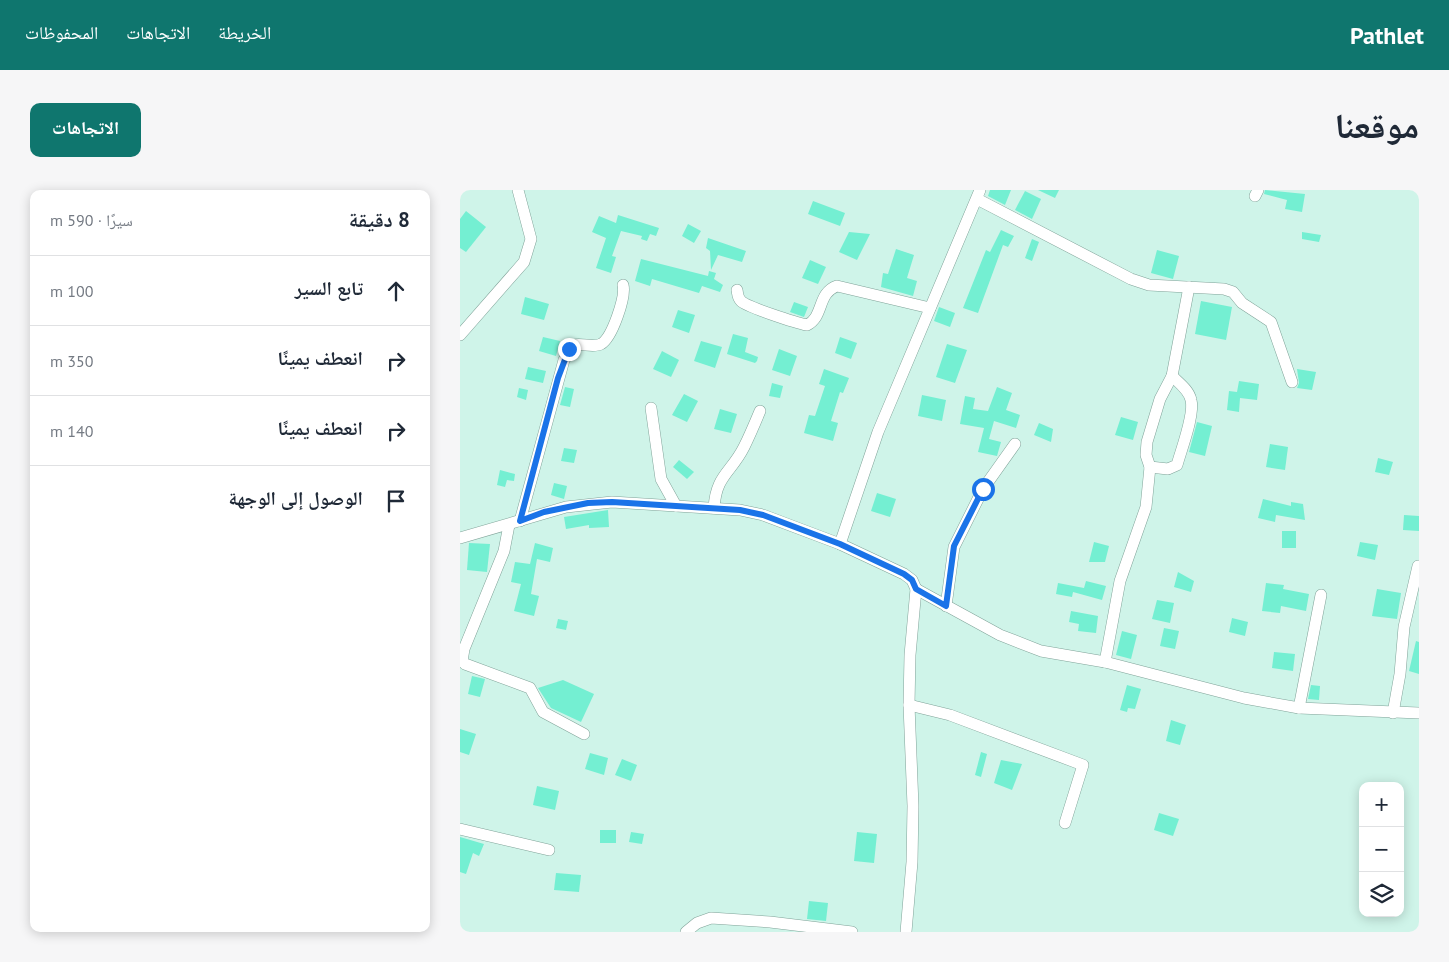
<!DOCTYPE html>
<html lang="ar">
<head>
<meta charset="utf-8">
<style>
  :root { --surface:#fff; --page:#f6f6f7; --text:#1f2937; --muted:#747a83; --line:#e0e1e3; --accent:#0f766e }
  body { margin:0; font-family:"PT Sans","Noto Naskh Arabic",sans-serif; background:var(--page); color:var(--text); direction:rtl }
  .controls { position:absolute; right:15px; bottom:15px; display:grid; overflow:hidden; border-radius:10px; box-shadow:0 2px 12px #0003 }
  .controls button { width:45px; height:45px; display:grid; place-items:center; padding:0; border:0; border-bottom:1px solid var(--line); background:var(--surface); color:var(--text); font:25px sans-serif }
  .stop { position:absolute; width:15px; height:15px; margin:-11px; border:4px solid #1a73e8; border-radius:50%; background:#fff }
  .stop.end { background:#1a73e8; border-color:#fff; box-shadow:0 1px 5px #0008 }
  .list { margin:0; padding:0; list-style:none }
  h2 { display:flex; justify-content:space-between; align-items:center; height:65px; margin:0; padding:0 20px; font-size:21px }
  h2 small { font-size:16px; font-weight:400; color:var(--muted) }
  .list li { display:grid; grid-template-columns:32px 1fr auto; gap:15px; align-items:center; box-sizing:border-box; height:70px; padding:0 20px; border-top:1px solid var(--line) }
  .list b { display:block; font-size:19px; white-space:nowrap }
  .list em { font-size:16px; font-style:normal; color:var(--muted) }
  .icon { flex:none; width:28px; height:28px; fill:none; stroke:currentColor; stroke-width:2; stroke-linecap:round; stroke-linejoin:round }
  .map { position:relative; flex:none; width:959px; height:742px; overflow:hidden; direction:ltr; border-radius:10px }
  header { display:flex; align-items:center; gap:30px; box-sizing:border-box; height:70px; padding:0 25px; background:var(--accent); color:#fff }
  header strong { font-size:24px }
  nav { display:flex; gap:28px; margin-inline-start:auto; font-size:18px }
  .intro { display:flex; align-items:center; justify-content:space-between; box-sizing:border-box; height:120px; padding:0 30px }
  h1 { margin:0; font-size:35px }
  .button { padding:12px 22px; border-radius:10px; background:var(--accent); color:#fff; font-size:18px; font-weight:700 }
  main { display:flex; gap:30px; padding:0 30px }
  aside { flex:1; background:var(--surface); border-radius:10px; box-shadow:0 2px 12px #0003 }
  .map>svg:first-child { display:block }
  .building { fill:#74efd2 }
  .lines { fill:none; stroke-linecap:round; stroke-linejoin:round }
  .minor-casing { stroke:#80a399; stroke-width:12 }
  .minor { stroke:#fff; stroke-width:11 }
  .route { stroke:#1a73e8; stroke-width:6 }
</style>
</head>
<body>
<header>
<strong>Pathlet</strong>
<nav><a>الخريطة</a><a>الاتجاهات</a><a>المحفوظات</a></nav>
</header>
<div class="intro"><h1>موقعنا</h1><a class="button">الاتجاهات</a></div>
<main>
<div class="map">
<svg width="959" height="742" viewBox="0 0 959 742">
  <rect width="100%" height="100%" fill="#cff4e9"/>
  <g class="building">
    <path d="M530,0H551L545,15L528,6Z"/>
    <path d="M578,0H599L595,8Z"/>
    <path d="M805,0L845,4L842,22L825,19L827,10L804,4Z"/>
    <path d="M565,1L581,9L572,29L555,20Z"/>
    <path d="M353,11L385,23L380,36L348,24Z"/>
    <path d="M6,21L26,37L6,62L0,58V29Z"/>
    <path d="M158,25L199,38L196,46L190,44L187,51L181,49L182,46L161,41L152,66L156,67L151,83L136,78L146,48L132,42L139,26L156,33Z"/>
    <path d="M228,34L241,41L234,53L222,46Z"/>
    <path d="M541,40L554,46L548,57L543,55L518,123L503,118L526,60L530,62Z"/>
    <path d="M389,42L410,44L397,70L379,62Z"/>
    <path d="M842,42L861,45L859,52L842,49Z"/>
    <path d="M248,48L286,61L282,72L258,65L251,80L250,61L246,58Z"/>
    <path d="M572,49L579,52L572,71L565,68Z"/>
    <path d="M436,59L454,65L447,88L457,91L453,106L421,97L423,83L428,84Z"/>
    <path d="M697,60L719,66L713,89L691,83Z"/>
    <path d="M181,69L248,86L249,81L256,83L254,89L263,95L260,102L242,96L239,103L192,89L190,96L175,91Z"/>
    <path d="M350,70L366,77L358,94L342,88Z"/>
    <path d="M65,107L89,114L84,130L61,124Z"/>
    <path d="M741,111L772,117L766,150L735,144Z"/>
    <path d="M334,112L348,117L344,127L330,122Z"/>
    <path d="M479,117L495,123L490,137L474,131Z"/>
    <path d="M218,120L235,125L229,143L212,137Z"/>
    <path d="M273,144L288,148L285,162L298,167L297,171L295,173L267,164Z"/>
    <path d="M83,147L100,151L96,166L79,161Z"/>
    <path d="M380,147L397,153L391,169L375,163Z"/>
    <path d="M241,151L262,157L255,178L234,171Z"/>
    <path d="M487,154L507,160L495,193L476,187Z"/>
    <path d="M319,159L337,166L330,186L312,180Z"/>
    <path d="M202,161L219,170L211,187L193,179Z"/>
    <path d="M68,177L86,181L83,193L65,189Z"/>
    <path d="M364,179L389,188L383,203L380,202L371,231L378,233L373,251L344,243L349,225L355,226L365,196L359,194Z"/>
    <path d="M837,179L856,182L852,200L837,198L839,193Z"/>
    <path d="M779,191L799,194L797,210L780,208L779,222L767,220L769,201L777,202Z"/>
    <path d="M312,193L323,196L320,208L309,206Z"/>
    <path d="M105,197L114,199L110,217L100,215Z"/>
    <path d="M537,197L552,203L546,220L560,225L556,238L534,231L529,249L541,252L537,266L518,262L524,238L500,234L505,206L515,208L513,219L528,221Z"/>
    <path d="M59,198L68,200L66,210L57,207Z"/>
    <path d="M224,204L238,211L227,232L212,225Z"/>
    <path d="M462,205L486,210L482,231L458,226Z"/>
    <path d="M260,219L277,224L271,243L254,239Z"/>
    <path d="M661,227L678,232L673,250L655,245Z"/>
    <path d="M737,232L752,236L745,266L729,262Z"/>
    <path d="M579,233L593,239L591,252L574,245Z"/>
    <path d="M810,254L828,257L825,280L806,277Z"/>
    <path d="M104,258L117,260L114,273L101,271Z"/>
    <path d="M918,268L933,272L929,285L915,282Z"/>
    <path d="M219,270L234,282L227,289L213,277Z"/>
    <path d="M40,280L55,284L54,291L47,290L45,297L37,295Z"/>
    <path d="M94,293L107,296L104,309L91,305Z"/>
    <path d="M417,303L436,309L430,327L411,321Z"/>
    <path d="M803,309L831,316V312L843,314L845,330L816,325L815,332L798,328Z"/>
    <path d="M148,320L149,337L129,338V335L106,339L104,327Z"/>
    <path d="M944,325L959,326V341L943,340Z"/>
    <rect x="822" y="341" width="14" height="17"/>
    <path d="M634,352L649,356L645,372H629Z"/>
    <path d="M900,352L918,355L915,370L897,366Z"/>
    <path d="M9,353L30,354L27,382L7,380Z"/>
    <path d="M75,353L93,358L90,372L77,369L71,404L79,406L74,426L54,421L61,394L51,392L55,372L70,374Z"/>
    <path d="M718,382L734,391L731,402L714,397Z"/>
    <path d="M626,391L646,396L642,410L613,402L612,407L596,404L598,393L624,398Z"/>
    <path d="M806,393L824,395L823,399L849,404L846,421L821,416L820,423L802,421Z"/>
    <path d="M917,399L941,403L937,429L912,426Z"/>
    <path d="M697,410L714,413L710,433L692,429Z"/>
    <path d="M611,421L638,426L636,443L618,441L619,434L609,432Z"/>
    <path d="M772,428L788,432L785,446L769,442Z"/>
    <path d="M98,429L108,431L106,440L96,438Z"/>
    <path d="M704,438L719,441L715,459L700,456Z"/>
    <path d="M662,441L677,445L671,469L656,465Z"/>
    <path d="M956,451L959,452V484L949,481Z"/>
    <path d="M814,462L835,464L833,481L812,478Z"/>
    <path d="M12,486L25,489L20,507L8,504Z"/>
    <path d="M103,490L134,504L121,532L91,518L78,498Z"/>
    <path d="M667,495L681,499L675,519L668,518L667,522L660,520Z"/>
    <path d="M851,495L860,496L859,510L848,509Z"/>
    <path d="M711,530L726,535L720,555L706,551Z"/>
    <path d="M0,539L16,544L9,565L0,562Z"/>
    <path d="M521,562L527,564L521,587L515,585Z"/>
    <path d="M130,563L148,568L144,585L125,579Z"/>
    <path d="M162,569L177,575L171,591L155,585Z"/>
    <path d="M541,570L562,574L552,600L534,593Z"/>
    <path d="M77,596L99,601L95,620L73,615Z"/>
    <path d="M699,623L719,629L713,646L694,640Z"/>
    <rect x="140" y="640" width="16" height="13"/>
    <path d="M171,642L184,644L182,654L169,652Z"/>
    <path d="M397,642L417,644L414,673L394,671Z"/>
    <path d="M0,647L24,654L19,666L13,663L6,684L0,682Z"/>
    <path d="M96,683L121,685L119,702L94,700Z"/>
    <path d="M349,711L368,713L366,731L347,729Z"/>
  </g>
  <g class="lines">
    <g class="minor-casing">
      <g id="minor">
        <path d="M795,6L798,0"/>
        <path d="M517,9L671,89L689,95L764,99L773,102L782,113L811,132L832,192"/>
        <path d="M277,100C278,104 277,107 281,111C287,117 336,133 347,135C364,127 357,103 377,96L470,118"/>
        <path d="M0,145L64,72L71,49L58,0"/>
        <path d="M191,218L201,289L216,316"/>
        <path d="M690,277L708,279L717,275C721,260 735,224 731,210C729,200 719,193 712,186"/>
        <path d="M254,318C256,285 271,283 284,257C290,245 295,233 300,221"/>
        <path d="M60,331L104,170L114,155C123,153 133,158 141,154C152,148 166,107 163,95"/>
        <path d="M49,335L44,361L4,459L2,471L5,474L70,498L83,522L124,544"/>
        <path d="M0,348L106,317L152,312L280,320L303,325L380,354"/>
        <path d="M456,399L540,445L581,461L645,472L784,508L839,518L959,523"/>
        <path d="M486,416L494,357L523,299L555,254"/>
        <path d="M645,472L660,391L686,317L690,277L686,265L687,252L700,209L712,186L729,97"/>
        <path d="M449,515L490,525L623,575L605,633"/>
        <path d="M839,518L861,405"/>
        <path d="M933,523L940,484L944,437L958,376"/>
        <path d="M0,639L89,660"/>
        <path d="M226,742L237,733L251,728L310,732L392,742"/>
        <path d="M446,742L452,672L453,616L449,515L450,465L456,399L452,390L444,384L380,354L418,242L520,0"/>
      </g>
    </g>
    <use href="#minor" class="minor"/>
  </g>
  <g class="lines">
    <path class="route" d="M109,159L98,188L60,331L84,322L128,313L152,312L280,320L303,325L380,354L444,384L452,390L456,399L486,416L494,356L523,299"/>
  </g>
</svg>
<div class="controls">
<button>+</button>
<button>−</button>
<button><svg class="icon" aria-label="layers" viewBox="0 0 24 24"><path d="M12 4l9 5-9 5-9-5zM3 14l9 5 9-5"/></svg></button>
</div>
<div class="stop" style="left:523px;top:299px"></div>
<div class="stop end" style="left:109px;top:159px"></div>
</div>
<aside>
<h2>8 دقيقة<small>سيرًا · 590 m</small></h2>
<ul class="list">
<li><svg class="icon" aria-label="ahead" viewBox="0 0 24 24"><path d="M12 20V5M6 11l6-6 6 6"/></svg><div><b>تابع السير</b></div><em>100 m</em></li>
<li><svg class="icon" aria-label="right" viewBox="0 0 24 24"><path d="M7 20v-9h11M14 6l5 5-5 5"/></svg><div><b>انعطف يمينًا</b></div><em>350 m</em></li>
<li><svg class="icon" aria-label="right" viewBox="0 0 24 24"><path d="M7 20v-9h11M14 6l5 5-5 5"/></svg><div><b>انعطف يمينًا</b></div><em>140 m</em></li>
<li><svg class="icon" aria-label="arrive" viewBox="0 0 24 24"><path d="M6 21V4h12l-3 4 3 4H6"/></svg><div><b>الوصول إلى الوجهة</b></div></li>
</ul>
</aside>
</main>
</body>
</html>
